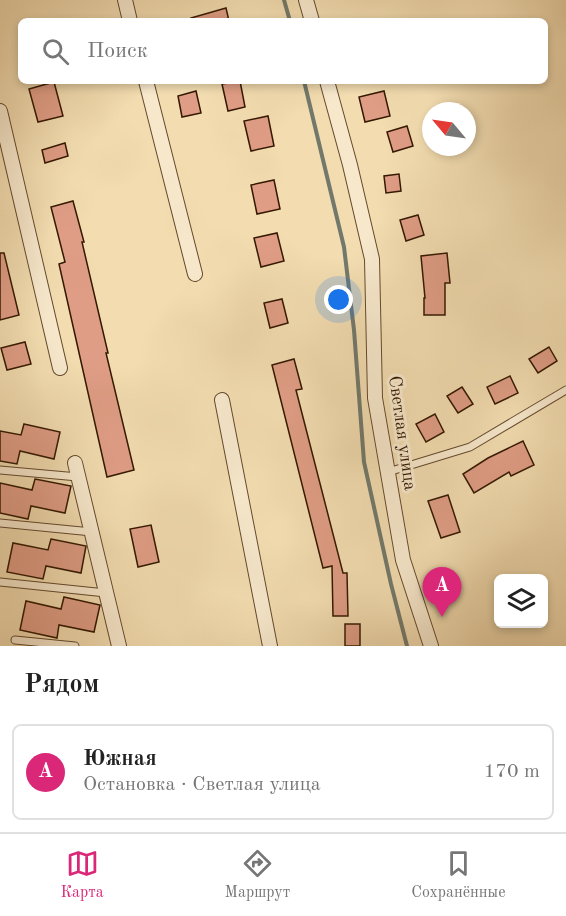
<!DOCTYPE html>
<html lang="ru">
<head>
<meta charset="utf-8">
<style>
  :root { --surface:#fff; --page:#f6f6f6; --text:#222; --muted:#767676; --line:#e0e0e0; --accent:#db2777 }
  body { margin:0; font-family:"Old Standard TT",serif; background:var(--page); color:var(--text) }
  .controls { position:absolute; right:18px; bottom:18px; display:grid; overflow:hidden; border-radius:9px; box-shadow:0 3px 9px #0003 }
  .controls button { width:54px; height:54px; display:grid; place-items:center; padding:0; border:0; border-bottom:2px solid var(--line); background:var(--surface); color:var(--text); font:30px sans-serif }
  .compass { position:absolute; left:422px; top:102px; width:54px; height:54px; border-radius:50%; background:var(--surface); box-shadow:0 3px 9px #0003; rotate:299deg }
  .you { position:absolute; left:339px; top:300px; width:21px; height:21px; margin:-15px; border:4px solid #fff; border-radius:50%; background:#1a73e8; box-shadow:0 0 0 9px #1a73e833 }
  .badge { display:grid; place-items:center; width:39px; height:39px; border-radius:50%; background:var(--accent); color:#fff; font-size:20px; font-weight:700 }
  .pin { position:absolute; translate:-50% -50px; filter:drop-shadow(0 2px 3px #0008) }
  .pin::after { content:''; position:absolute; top:32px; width:21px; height:18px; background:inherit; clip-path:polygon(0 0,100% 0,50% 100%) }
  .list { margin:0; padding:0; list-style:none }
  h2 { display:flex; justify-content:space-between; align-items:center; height:78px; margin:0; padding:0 24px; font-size:26px }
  h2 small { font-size:20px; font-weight:400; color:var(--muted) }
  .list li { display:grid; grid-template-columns:39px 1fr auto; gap:18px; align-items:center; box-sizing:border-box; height:96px; margin:0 12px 12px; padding:0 12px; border:2px solid var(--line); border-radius:9px }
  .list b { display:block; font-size:22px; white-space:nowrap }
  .list p { margin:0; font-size:20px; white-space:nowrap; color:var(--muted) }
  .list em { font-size:20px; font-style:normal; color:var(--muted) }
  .icon { flex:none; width:33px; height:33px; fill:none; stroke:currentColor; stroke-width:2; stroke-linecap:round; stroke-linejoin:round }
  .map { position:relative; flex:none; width:566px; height:646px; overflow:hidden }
  .search { position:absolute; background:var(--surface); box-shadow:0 3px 9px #0003; left:18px; right:18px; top:18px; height:66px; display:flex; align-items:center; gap:15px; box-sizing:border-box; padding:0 21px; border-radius:9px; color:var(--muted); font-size:22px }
  .sheet { height:186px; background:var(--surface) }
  nav { display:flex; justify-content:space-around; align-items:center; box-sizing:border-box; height:84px; border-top:2px solid var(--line); background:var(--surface); font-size:16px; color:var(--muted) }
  nav a { display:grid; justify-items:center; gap:3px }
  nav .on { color:var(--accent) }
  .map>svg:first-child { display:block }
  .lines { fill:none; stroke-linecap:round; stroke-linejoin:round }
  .stream { stroke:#72796b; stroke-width:4 }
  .building { fill:#df9d85; stroke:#341801; stroke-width:1.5 }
  .lane-casing { stroke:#64492d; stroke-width:9 }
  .street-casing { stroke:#64492d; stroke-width:16 }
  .lane { stroke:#f7e8cc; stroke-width:7 }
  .street { stroke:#f7e8cc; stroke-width:14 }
  .labels { text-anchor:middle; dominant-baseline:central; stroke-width:6; stroke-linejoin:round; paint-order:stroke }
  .street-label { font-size:18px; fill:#341801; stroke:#f7e8cc }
</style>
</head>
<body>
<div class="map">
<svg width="566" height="646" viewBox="0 0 566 646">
  <rect width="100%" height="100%" fill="#f2dcb0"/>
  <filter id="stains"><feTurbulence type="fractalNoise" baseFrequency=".00333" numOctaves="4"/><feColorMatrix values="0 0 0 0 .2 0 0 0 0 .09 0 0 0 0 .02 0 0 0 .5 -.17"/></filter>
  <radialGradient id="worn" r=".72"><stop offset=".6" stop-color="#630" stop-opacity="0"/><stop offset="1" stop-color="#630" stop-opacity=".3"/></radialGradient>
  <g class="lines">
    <g class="stream">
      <path d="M284,0L290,21"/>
      <path d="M304,81L344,247L354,330L364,462L391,584L407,646"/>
    </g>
  </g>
  <g class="building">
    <path d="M226,8L229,21H192L191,18Z"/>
    <path d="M240,81L245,107L228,111L222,84Z"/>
    <path d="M54,82L63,116L38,122L29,89Z"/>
    <path d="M196,91L201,113L182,117L178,96Z"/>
    <path d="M384,91L390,116L365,122L359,97Z"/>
    <path d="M268,116L274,146L251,151L244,121Z"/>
    <path d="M407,126L413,146L393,152L387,132Z"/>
    <path d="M65,143L68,156L45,163L42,150Z"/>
    <path d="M399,174L401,191L386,193L384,176Z"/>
    <path d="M274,180L280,209L257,214L251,185Z"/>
    <path d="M73,201L84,242H82L108,353H106L134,470L107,477L59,264L65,262L51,207Z"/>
    <path d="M418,215L424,235L406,241L400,220Z"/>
    <path d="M277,233L284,261L261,267L254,238Z"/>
    <path d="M0,253H4L19,315L0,320Z"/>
    <path d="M447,253L450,283H445V315H424V298H425L421,256Z"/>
    <path d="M282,299L288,323L270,328L264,303Z"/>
    <path d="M25,342L31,364L7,370L1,348Z"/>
    <path d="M549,347L557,361L538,373L529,359Z"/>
    <path d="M294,359L302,389L296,390L343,573H347L348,616H333L332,566L323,568L272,365Z"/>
    <path d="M510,376L518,393L495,404L487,387Z"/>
    <path d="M462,387L473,404L458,413L447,396Z"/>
    <path d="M435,414L444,432L426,442L416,424Z"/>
    <path d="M24,424L60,432L54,459L20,451L17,464L0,461V431L21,435Z"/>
    <path d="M523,441L534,465L511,476L509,472L474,493L463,474L488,458Z"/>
    <path d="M35,479L71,486L65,513L31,506L28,519L0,513V483L32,490Z"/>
    <path d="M448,495L460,532L441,538L428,501Z"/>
    <path d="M151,525L159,562L138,567L130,529Z"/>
    <path d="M51,539L86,546L81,573L46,566L43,579L7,572L13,543L48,550Z"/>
    <path d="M64,597L100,605L94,632L59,625L57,638L20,630L26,601L61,609Z"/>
    <rect x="345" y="624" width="15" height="22"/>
  </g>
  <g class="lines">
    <g class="lane-casing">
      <g id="lane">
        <path d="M0,470L78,477"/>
        <path d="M388,472L470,447L566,390"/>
        <path d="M0,523L92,532"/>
        <path d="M0,582L106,593"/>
        <path d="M15,640L75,646"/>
      </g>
    </g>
    <g class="street-casing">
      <g id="street">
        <path d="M125,0L130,21"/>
        <path d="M306,0L312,21"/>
        <path d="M146,81L195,274"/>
        <path d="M327,81L350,165L372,259L375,398L403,560L431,646"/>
        <path d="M0,111L60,368"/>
        <path d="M222,400L270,646"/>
        <path d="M75,463L119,646"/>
      </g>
    </g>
    <use href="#lane" class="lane"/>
    <use href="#street" class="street"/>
  </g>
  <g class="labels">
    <g class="street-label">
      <text transform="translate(402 433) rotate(82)">Светлая улица</text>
    </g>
  </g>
  <rect width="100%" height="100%" filter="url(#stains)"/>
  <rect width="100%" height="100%" fill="url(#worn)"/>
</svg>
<div class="controls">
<button><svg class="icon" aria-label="layers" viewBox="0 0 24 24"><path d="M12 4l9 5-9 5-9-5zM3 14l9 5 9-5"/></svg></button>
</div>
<svg class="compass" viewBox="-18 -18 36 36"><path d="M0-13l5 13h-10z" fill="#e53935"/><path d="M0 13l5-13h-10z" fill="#767676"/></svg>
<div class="you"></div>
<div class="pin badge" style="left:442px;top:617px">A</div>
<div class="search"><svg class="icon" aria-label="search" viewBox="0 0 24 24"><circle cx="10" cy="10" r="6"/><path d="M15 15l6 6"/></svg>Поиск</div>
</div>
<section class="sheet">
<h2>Рядом<small></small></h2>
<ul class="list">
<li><span class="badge">A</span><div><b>Южная</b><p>Остановка · Светлая улица</p></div><em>170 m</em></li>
</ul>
</section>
<nav>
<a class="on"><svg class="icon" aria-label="map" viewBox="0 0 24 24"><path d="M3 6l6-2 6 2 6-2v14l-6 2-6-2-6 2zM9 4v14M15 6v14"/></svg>Карта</a>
<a><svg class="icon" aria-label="directions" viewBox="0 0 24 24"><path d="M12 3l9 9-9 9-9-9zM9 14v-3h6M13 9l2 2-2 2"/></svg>Маршрут</a>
<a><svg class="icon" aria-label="saved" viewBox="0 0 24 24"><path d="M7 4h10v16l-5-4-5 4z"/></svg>Сохранённые</a>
</nav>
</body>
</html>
